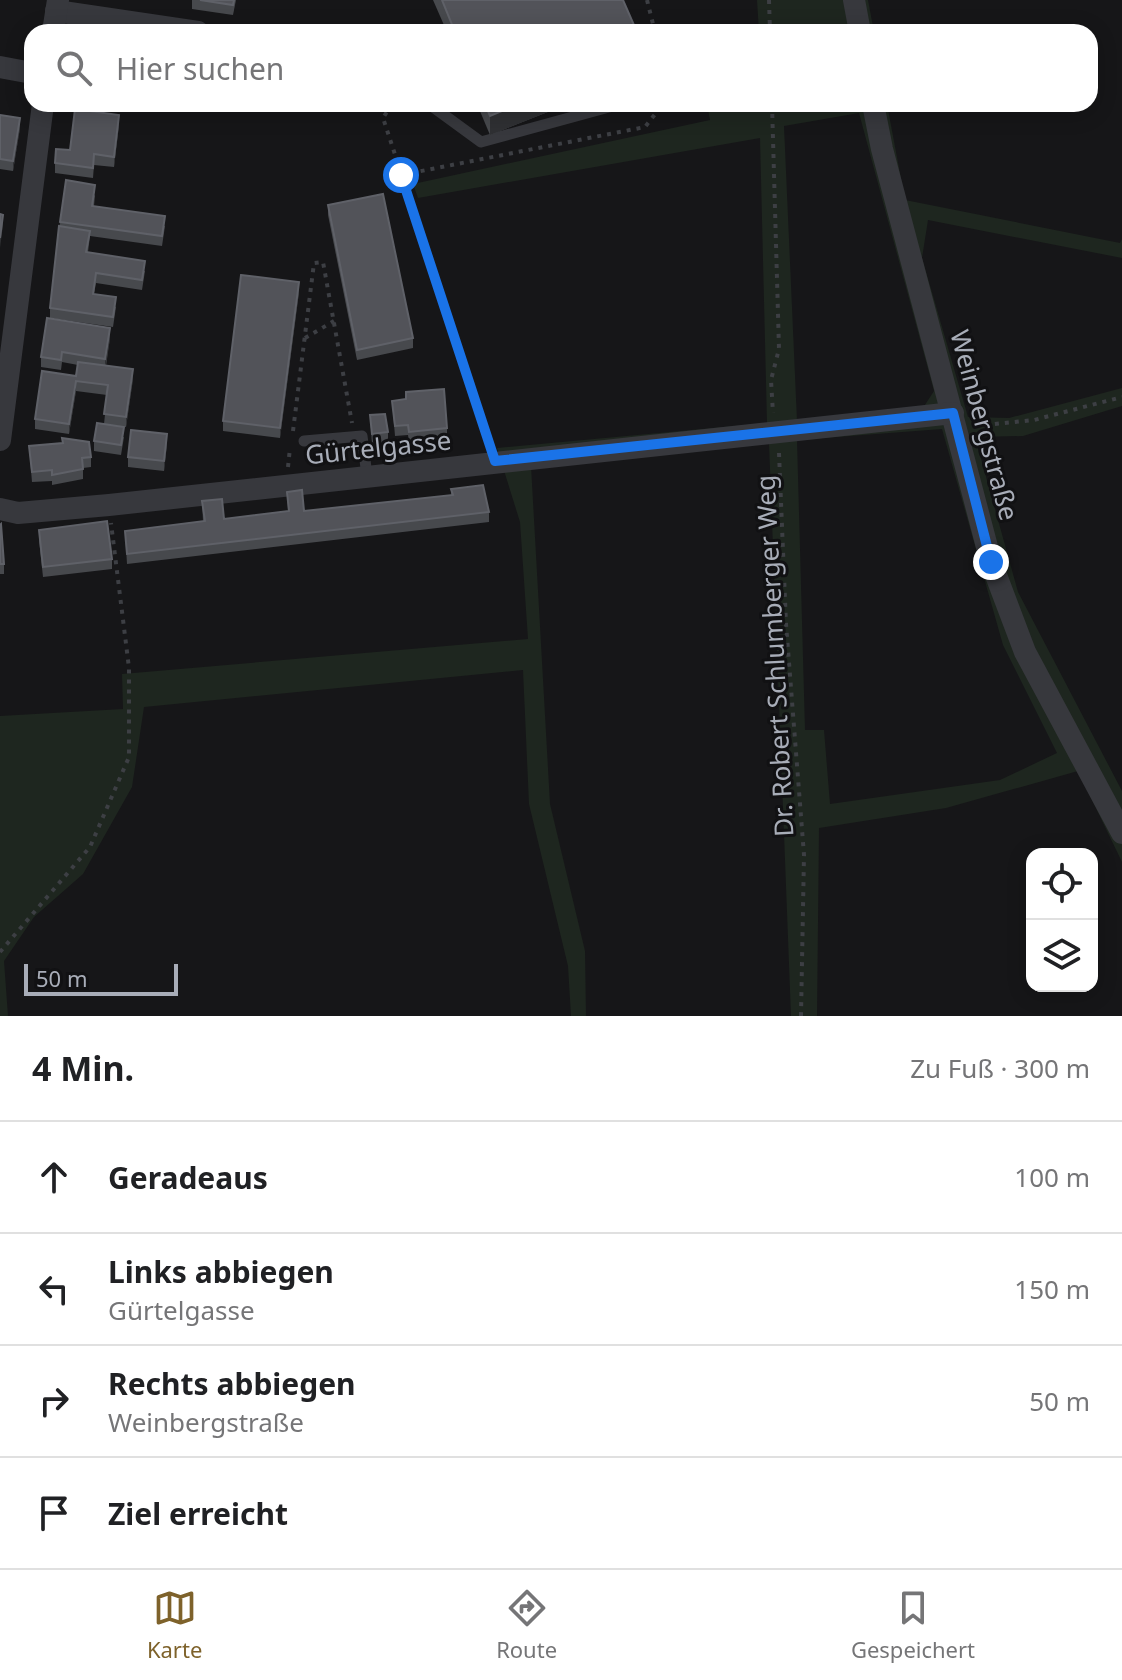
<!DOCTYPE html>
<html lang="de">
<head>
<meta charset="utf-8">
<style>
  :root { --surface:#fff; --page:#f2f2f2; --text:#202124; --muted:#757577; --line:#e0e0e0; --accent:#7e622b }
  body { margin:0; font-family:"Noto Sans",sans-serif; background:var(--page); color:var(--text) }
  .controls { position:absolute; right:24px; bottom:24px; display:grid; overflow:hidden; border-radius:16px; box-shadow:0 4px 20px #0003 }
  .controls button { width:72px; height:72px; display:grid; place-items:center; padding:0; border:0; border-bottom:2px solid var(--line); background:var(--surface); color:var(--text); font:40px sans-serif }
  .scale { position:absolute; left:24px; bottom:20px; width:154px; box-sizing:border-box; padding-left:8px; border:4px solid #a8adb8; border-top:0; font-size:22px; line-height:28px; white-space:nowrap; color:#a8adb8; -webkit-text-stroke:6px #111113; paint-order:stroke }
  .stop { position:absolute; width:24px; height:24px; margin:-18px; border:6px solid #1a73e8; border-radius:50%; background:#fff }
  .stop.end { background:#1a73e8; border-color:#fff; box-shadow:0 2px 8px #0008 }
  .list { margin:0; padding:0; list-style:none }
  h2 { display:flex; justify-content:space-between; align-items:center; height:104px; margin:0; padding:0 32px; font-size:34px }
  h2 small { font-size:26px; font-weight:400; color:var(--muted) }
  .list li { display:grid; grid-template-columns:52px 1fr auto; gap:24px; align-items:center; box-sizing:border-box; height:112px; padding:0 32px; border-top:2px solid var(--line) }
  .list b { display:block; font-size:30px; white-space:nowrap }
  .list p { margin:0; font-size:26px; white-space:nowrap; color:var(--muted) }
  .list em { font-size:26px; font-style:normal; color:var(--muted) }
  .icon { flex:none; width:44px; height:44px; fill:none; stroke:currentColor; stroke-width:2; stroke-linecap:round; stroke-linejoin:round }
  .map { position:relative; flex:none; width:1122px; height:1016px; overflow:hidden }
  .search { position:absolute; background:var(--surface); box-shadow:0 4px 20px #0003; left:24px; right:24px; top:24px; height:88px; display:flex; align-items:center; gap:20px; box-sizing:border-box; padding:0 28px; border-radius:24px; color:var(--muted); font-size:30px }
  .sheet { height:552px; background:var(--surface) }
  nav { display:flex; justify-content:space-around; align-items:center; box-sizing:border-box; height:112px; border-top:2px solid var(--line); background:var(--surface); font-size:22px; color:var(--muted) }
  nav a { display:grid; justify-items:center; gap:4px }
  nav .on { color:var(--accent) }
  .map>svg:first-child { display:block }
  .green { fill:#1e261f; fill-rule:evenodd }
  .lines { fill:none; stroke-linecap:round; stroke-linejoin:round }
  .path { stroke:#3d3f44; stroke-width:4; stroke-dasharray:4 6; stroke-linecap:butt }
  .service { stroke:#37383d; stroke-width:11 }
  .minor { stroke:#37383d; stroke-width:22 }
  .wall { fill:#47494d }
  .shaded-wall { fill:#2f3033 }
  .building { fill:#525359; stroke:#5f6168; stroke-width:2 }
  .route { stroke:#1a73e8; stroke-width:10 }
  .labels { text-anchor:middle; dominant-baseline:central; stroke-width:6; stroke-linejoin:round; paint-order:stroke }
  .street-label { font-size:26px; fill:#a8adb8; stroke:#111113 }
</style>
</head>
<body>
<div class="map">
<svg width="1122" height="1016" viewBox="0 0 1122 1016">
  <rect width="100%" height="100%" fill="#161618"/>
  <g class="green">
    <path d="M757,0H868L874,32H759Z"/>
    <path d="M707,104H887L905,200L1120,243L1122,239V258L928,220L922,258L968,417L1009,418L1122,388V406L1023,436L975,437L1018,592L1122,791V862L1078,771L946,808L819,828L817,1016H791L769,443L531,466L550,804L585,951L586,1016H571L568,966L529,804L523,670L144,707L132,787L83,874L34,917L4,961L8,1016H0V716L123,709L122,674L528,639L520,522L497,448L767,423L760,138L418,198L413,184L710,120ZM859,113L934,391L921,411L797,421L784,126ZM942,429L1003,645L1057,753L1000,780L830,804L824,730H805L797,440Z"/>
  </g>
  <g class="lines">
    <g class="path">
      <path d="M647,0L655,32"/>
      <path d="M769,0L770,32"/>
      <path d="M392,104L383,118L490,444"/>
      <path d="M772,104L779,349L771,380L773,413"/>
      <path d="M401,175L645,127L663,104"/>
      <path d="M305,338L334,321"/>
      <path d="M975,426L1034,420L1122,397"/>
      <path d="M293,431L314,263L323,262L352,423"/>
      <path d="M779,453L786,624L804,855L801,1016"/>
      <path d="M288,467L290,448"/>
      <path d="M0,952L90,847L129,757V668L111,523"/>
    </g>
    <g class="service">
      <path d="M429,104L481,142L620,104"/>
      <path d="M304,441L362,436L367,476"/>
    </g>
    <g class="minor">
      <path d="M854,0L860,32"/>
      <path d="M56,11L198,32"/>
      <path d="M53,32L58,0"/>
      <path d="M0,67L32,73"/>
      <path d="M873,104L882,149L991,562L1025,652L1122,833"/>
      <path d="M0,440L43,104"/>
      <path d="M0,509L18,513L109,505L953,413"/>
    </g>
  </g>
  <g class="wall">
    <path d="M192,0H236L233,15L192,9Z"/>
    <path d="M433,0H623L637,32H447Z"/>
    <path d="M477,104H568L490,135Z"/>
    <path d="M0,115L20,128L13,171L0,169Z"/>
    <path d="M119,125L114,167L94,165L93,178L55,173V163L70,150Z"/>
    <path d="M95,195L94,206L165,226L162,246L90,236L88,252L145,271L142,290L96,283L94,294L116,307L113,327L50,318V308L60,222Z"/>
    <path d="M328,205L413,338V348L357,360L328,215Z"/>
    <path d="M299,292L280,438L223,431V421Z"/>
    <path d="M110,338L106,366L133,379L126,427L104,424L107,395L76,391L69,434L35,429V419L76,376L78,365L62,362L61,370L41,367V357Z"/>
    <path d="M406,392L447,428V439L409,442L408,435L395,436L392,401L406,399Z"/>
    <path d="M370,415L388,432V442L372,444Z"/>
    <path d="M124,437L121,455L94,451V441Z"/>
    <path d="M167,444L164,471L128,467V457Z"/>
    <path d="M29,446L91,457V467L83,468V479L52,485V481L32,482Z"/>
    <path d="M451,489L489,512V522L127,564L125,531L203,521L202,501L224,519L288,511L287,492L304,511L451,495Z"/>
    <path d="M0,525L4,564V574H0Z"/>
    <path d="M39,530L112,559V569L43,577L39,540Z"/>
  </g>
  <g class="shaded-wall">
    <path d="M519,104H568L490,135V116Z"/>
    <path d="M119,115V125L114,167V157Z"/>
    <path d="M20,118V128L13,171V161Z"/>
    <path d="M3,215V225L0,248V238Z"/>
    <path d="M299,282V292L280,438V428Z"/>
    <path d="M110,328V338L105,369V359Z"/>
    <path d="M133,369V379L126,427V417Z"/>
    <path d="M76,381V391L69,434V424Z"/>
    <path d="M167,434V444L164,471V461Z"/>
  </g>
  <g class="building">
    <path d="M200,0H234L233,5Z"/>
    <path d="M442,0H623L637,32H455Z"/>
    <path d="M485,104H519L490,116Z"/>
    <path d="M75,109L119,115L114,157L94,154L93,168L55,163L56,149L70,150Z"/>
    <path d="M0,115L20,118L13,161L0,159Z"/>
    <path d="M66,180L95,185L92,206L165,216L162,236L60,222Z"/>
    <path d="M383,194L413,338L357,350L328,205Z"/>
    <path d="M0,214L3,215L0,238Z"/>
    <path d="M59,226L90,231L86,252L145,261L142,280L96,273L93,294L116,297L113,317L50,308Z"/>
    <path d="M241,275L299,282L280,428L223,421Z"/>
    <path d="M47,318L110,328L105,359L62,352L61,360L41,357Z"/>
    <path d="M78,362L133,369L126,417L104,414L108,385L76,381L69,424L35,419L42,371L76,376Z"/>
    <path d="M444,389L447,428L409,432L408,425L395,426L392,401L406,399V392Z"/>
    <path d="M385,414L388,432L372,434L370,415Z"/>
    <path d="M97,423L124,427L121,445L94,441Z"/>
    <path d="M131,430L167,434L164,461L128,457Z"/>
    <path d="M62,438L89,442L91,457L82,458L83,469L52,475V470L32,472L29,446L63,443Z"/>
    <path d="M483,485L489,512L127,554L125,531L205,521L202,501L222,499L224,519L289,511L287,492L302,490L304,511L453,495L451,489Z"/>
    <path d="M107,521L112,559L43,567L39,530Z"/>
    <path d="M1,524L4,564H0V525Z"/>
  </g>
  <g class="lines">
    <path class="route" d="M401,175L495,461L953,413L991,562"/>
  </g>
  <g class="labels">
    <g class="street-label">
      <text transform="translate(985 425) rotate(75)">Weinbergstraße</text>
      <text transform="translate(378 447) rotate(-6)">Gürtelgasse</text>
      <text transform="translate(774 656) rotate(-93)">Dr. Robert Schlumberger Weg</text>
    </g>
  </g>
</svg>
<div class="controls">
<button><svg class="icon" aria-label="locate" viewBox="0 0 24 24"><circle cx="12" cy="12" r="6"/><path d="M12 2v4M12 18v4M2 12h4M18 12h4"/></svg></button>
<button><svg class="icon" aria-label="layers" viewBox="0 0 24 24"><path d="M12 4l9 5-9 5-9-5zM3 14l9 5 9-5"/></svg></button>
</div>
<div class="scale">50 m</div>
<div class="stop" style="left:401px;top:175px"></div>
<div class="stop end" style="left:991px;top:562px"></div>
<div class="search"><svg class="icon" aria-label="search" viewBox="0 0 24 24"><circle cx="10" cy="10" r="6"/><path d="M15 15l6 6"/></svg>Hier suchen</div>
</div>
<section class="sheet">
<h2>4 Min.<small>Zu Fuß · 300 m</small></h2>
<ul class="list">
<li><svg class="icon" aria-label="ahead" viewBox="0 0 24 24"><path d="M12 20V5M6 11l6-6 6 6"/></svg><div><b>Geradeaus</b></div><em>100 m</em></li>
<li><svg class="icon" aria-label="left" viewBox="0 0 24 24"><path d="M17 20v-9H6M10 6l-5 5 5 5"/></svg><div><b>Links abbiegen</b><p>Gürtelgasse</p></div><em>150 m</em></li>
<li><svg class="icon" aria-label="right" viewBox="0 0 24 24"><path d="M7 20v-9h11M14 6l5 5-5 5"/></svg><div><b>Rechts abbiegen</b><p>Weinbergstraße</p></div><em>50 m</em></li>
<li><svg class="icon" aria-label="arrive" viewBox="0 0 24 24"><path d="M6 21V4h12l-3 4 3 4H6"/></svg><div><b>Ziel erreicht</b></div></li>
</ul>
</section>
<nav>
<a class="on"><svg class="icon" aria-label="map" viewBox="0 0 24 24"><path d="M3 6l6-2 6 2 6-2v14l-6 2-6-2-6 2zM9 4v14M15 6v14"/></svg>Karte</a>
<a><svg class="icon" aria-label="directions" viewBox="0 0 24 24"><path d="M12 3l9 9-9 9-9-9zM9 14v-3h6M13 9l2 2-2 2"/></svg>Route</a>
<a><svg class="icon" aria-label="saved" viewBox="0 0 24 24"><path d="M7 4h10v16l-5-4-5 4z"/></svg>Gespeichert</a>
</nav>
</body>
</html>
